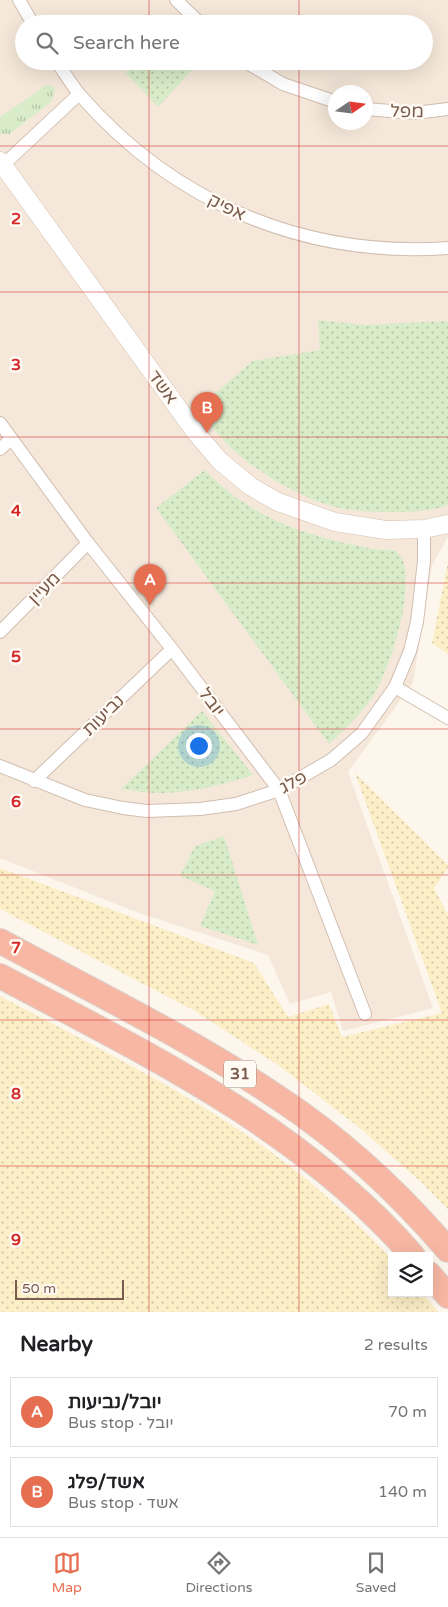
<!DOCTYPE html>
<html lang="en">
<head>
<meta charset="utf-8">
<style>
  :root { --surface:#fff; --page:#f2f2f2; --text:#202124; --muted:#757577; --line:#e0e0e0; --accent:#e76f51 }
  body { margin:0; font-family:"Varela Round",Heebo,sans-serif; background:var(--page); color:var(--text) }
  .controls { position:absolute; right:15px; bottom:15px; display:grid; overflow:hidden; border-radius:0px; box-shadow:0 5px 20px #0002 }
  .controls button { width:45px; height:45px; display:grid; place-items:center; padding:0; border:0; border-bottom:1px solid var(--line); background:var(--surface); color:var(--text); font:25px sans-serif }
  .compass { position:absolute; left:328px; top:85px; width:45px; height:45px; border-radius:50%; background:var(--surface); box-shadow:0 5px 20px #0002; rotate:77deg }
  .scale { position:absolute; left:15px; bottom:12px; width:109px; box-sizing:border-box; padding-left:5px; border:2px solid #7a5c4d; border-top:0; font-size:14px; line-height:18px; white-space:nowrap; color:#7a5c4d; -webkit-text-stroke:4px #fffaf3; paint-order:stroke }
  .you { position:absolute; left:198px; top:745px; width:18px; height:18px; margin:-12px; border:4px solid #fff; border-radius:50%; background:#1a73e8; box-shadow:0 0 0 8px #1a73e833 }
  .badge { display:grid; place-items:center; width:32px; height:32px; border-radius:50%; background:var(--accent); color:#fff; font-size:16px; font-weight:700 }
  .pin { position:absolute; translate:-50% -41px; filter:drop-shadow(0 1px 2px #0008) }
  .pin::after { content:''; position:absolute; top:26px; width:18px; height:15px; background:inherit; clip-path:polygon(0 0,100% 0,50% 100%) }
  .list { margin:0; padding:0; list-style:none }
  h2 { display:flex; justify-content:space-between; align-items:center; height:65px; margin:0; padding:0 20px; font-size:21px }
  h2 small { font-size:16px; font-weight:400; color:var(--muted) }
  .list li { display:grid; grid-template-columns:32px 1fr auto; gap:15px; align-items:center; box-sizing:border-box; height:70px; margin:0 10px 10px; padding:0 10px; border:1px solid var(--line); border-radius:0px }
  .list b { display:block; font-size:19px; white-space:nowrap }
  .list p { margin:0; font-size:16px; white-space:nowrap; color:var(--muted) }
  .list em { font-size:16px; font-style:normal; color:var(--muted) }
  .icon { flex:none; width:28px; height:28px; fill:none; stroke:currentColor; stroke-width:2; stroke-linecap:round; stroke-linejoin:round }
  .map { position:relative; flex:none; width:448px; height:1312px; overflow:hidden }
  .search { position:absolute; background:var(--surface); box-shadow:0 5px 20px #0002; left:15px; right:15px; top:15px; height:55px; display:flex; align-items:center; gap:12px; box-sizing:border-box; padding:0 18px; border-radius:28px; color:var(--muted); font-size:19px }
  .sheet { height:225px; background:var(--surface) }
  nav { display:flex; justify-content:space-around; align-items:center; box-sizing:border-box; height:70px; border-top:1px solid var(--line); background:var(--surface); font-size:14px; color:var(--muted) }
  nav a { display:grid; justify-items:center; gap:2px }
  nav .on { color:var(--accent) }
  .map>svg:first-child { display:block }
  .residential { fill:#f5e8da; fill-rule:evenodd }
  .grass { fill:url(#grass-tufts) }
  .sand { fill:url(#sand-dots) }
  .park { fill:url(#park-dots) }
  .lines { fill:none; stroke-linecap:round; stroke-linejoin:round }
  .street-casing { stroke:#d1beb0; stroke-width:14 }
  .secondary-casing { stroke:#d6c0b0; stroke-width:19 }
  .highway-casing { stroke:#dad1cd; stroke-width:26 }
  .street { stroke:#fff; stroke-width:12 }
  .secondary { stroke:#fff; stroke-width:18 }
  .highway { stroke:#f7b7a3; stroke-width:24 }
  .grid { fill:none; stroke:#d62828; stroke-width:1; stroke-opacity:0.55 }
  .labels { text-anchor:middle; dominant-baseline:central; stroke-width:5; stroke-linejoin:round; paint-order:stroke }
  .shield { fill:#fffaf3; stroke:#a28b7f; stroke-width:1 }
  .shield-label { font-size:16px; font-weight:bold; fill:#7a5c4d }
  .street-label { font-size:18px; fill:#7a5c4d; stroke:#fffaf3 }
  .grid-label { font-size:16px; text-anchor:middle; font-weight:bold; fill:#d62828; stroke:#fffaf3; stroke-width:5; stroke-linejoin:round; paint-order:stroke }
</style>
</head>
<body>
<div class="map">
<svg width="448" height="1312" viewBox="0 0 448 1312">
  <defs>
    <pattern id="grass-tufts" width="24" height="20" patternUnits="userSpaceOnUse" patternTransform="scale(1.25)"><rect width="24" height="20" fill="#d8ecc9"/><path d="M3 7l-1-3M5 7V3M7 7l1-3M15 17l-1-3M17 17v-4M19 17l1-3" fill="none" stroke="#b4c2a5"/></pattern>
    <pattern id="sand-dots" width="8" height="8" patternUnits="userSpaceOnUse" patternTransform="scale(1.25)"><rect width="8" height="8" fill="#fcefc7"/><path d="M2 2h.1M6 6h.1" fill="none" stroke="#d1c5a4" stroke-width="1.8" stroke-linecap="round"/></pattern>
    <pattern id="park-dots" width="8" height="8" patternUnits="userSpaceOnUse" patternTransform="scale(1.25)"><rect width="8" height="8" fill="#d8ecc9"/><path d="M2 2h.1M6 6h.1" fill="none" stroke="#b4c2a5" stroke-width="1.8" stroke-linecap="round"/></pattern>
  </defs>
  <rect width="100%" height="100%" fill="#fdf6ec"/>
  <path class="residential" d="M0,0H448V537L432,565L413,683L348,772L433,1008L343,1031L331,992L290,1004L268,955L136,912L0,858ZM24,24H424V61H24ZM336,92H366V122H336Z"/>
  <path class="grass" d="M48,84L55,89L52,101L10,134H0V117Z"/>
  <g class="sand">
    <path d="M448,562V654L432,643Z"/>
    <path d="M355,773L448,865V868L434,888L448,915V1209L420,1181L361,1129L278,1065L195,1011L0,909V868L254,963L288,1017L329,1004L342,1037L442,1013Z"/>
    <path d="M0,996C86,1042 174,1085 254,1140C305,1175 350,1215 392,1259V1293H422L438,1312H0Z"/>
  </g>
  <g class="park">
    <path d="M140,61H200L158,107L125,72L141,64Z"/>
    <path d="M318,320L364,325L448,321V505C429,512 407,512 388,512C370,512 352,511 335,507C300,498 255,471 229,446C218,435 208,421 197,409L253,361L320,350Z"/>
    <path d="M205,470C245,513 299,534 354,545C361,546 367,548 373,549C381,550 389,549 396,551C400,556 404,561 405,568C410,602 392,662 375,693C363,713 346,728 329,744L156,508Z"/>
    <path d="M202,711L253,775C223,785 189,793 157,793C145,793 133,790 121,789Z"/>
    <path d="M224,836L258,945L200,926L215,891L180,876L195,846Z"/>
  </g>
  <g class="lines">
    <g class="street-casing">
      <g id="street">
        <path d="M19,0L33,24"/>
        <path d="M176,0L201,24"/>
        <path d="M56,61C64,72 71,84 80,95C174,203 305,258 448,248"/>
        <path d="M244,61L283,84L336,102"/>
        <path d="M366,109L415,113L448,109"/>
        <path d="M0,168L79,94"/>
        <path d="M0,423L88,543L172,649L279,790L365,1014"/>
        <path d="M0,449L11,439"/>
        <path d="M0,632L88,543"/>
        <path d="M395,687L448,718"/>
        <path d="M0,766L85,800L123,808L147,811L200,809L236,804L279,790L331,760L353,741L362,733L395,687L410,651L417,622L424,561V529"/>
        <path d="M34,781L172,649"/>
      </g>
    </g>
    <g class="secondary-casing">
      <path id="secondary" d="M0,161L196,433L220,461L250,486L278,502L335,522L386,530L424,529L448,524"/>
    </g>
    <g class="highway-casing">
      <g id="highway">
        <path d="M0,941C94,992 191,1039 280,1099C342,1140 399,1193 448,1250"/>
        <path d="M0,976C147,1054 302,1128 413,1256"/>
        <path d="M429,1274L448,1296"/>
      </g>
    </g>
    <use href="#street" class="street"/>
    <use href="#secondary" class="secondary"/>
    <use href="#highway" class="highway"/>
  </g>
  <path class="grid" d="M149,0V24M299,0V24M149,61V1312M299,61V1312M0,146H448M0,292H448M0,437H448M0,583H448M0,729H448M0,875H448M0,1020H448M0,1166H448"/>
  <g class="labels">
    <rect class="shield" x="224" y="1060.5" width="32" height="27" rx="4"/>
    <g class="shield-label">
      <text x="240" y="1074">31</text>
    </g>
    <g class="street-label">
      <text transform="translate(407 111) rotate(1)">מפל</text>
      <text transform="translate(227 207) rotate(27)">אפיק</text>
      <text transform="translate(163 387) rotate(54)">אשד</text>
      <text transform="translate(44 588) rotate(-45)">מעיין</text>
      <text transform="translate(212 702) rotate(53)">יובל</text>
      <text transform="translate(103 715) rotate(-44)">נביעות</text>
      <text transform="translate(293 782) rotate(-28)">פלג</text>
    </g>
  </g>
  <g class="grid-label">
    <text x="16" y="224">2</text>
    <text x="16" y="370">3</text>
    <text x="16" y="516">4</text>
    <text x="16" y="662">5</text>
    <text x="16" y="807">6</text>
    <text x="16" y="953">7</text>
    <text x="16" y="1099">8</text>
    <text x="16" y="1245">9</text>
  </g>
</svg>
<div class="controls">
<button><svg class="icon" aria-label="layers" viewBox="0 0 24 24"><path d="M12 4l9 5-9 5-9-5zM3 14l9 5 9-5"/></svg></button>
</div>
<svg class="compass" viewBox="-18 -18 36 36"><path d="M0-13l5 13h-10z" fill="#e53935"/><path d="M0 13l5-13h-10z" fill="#757577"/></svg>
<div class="scale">50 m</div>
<div class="you"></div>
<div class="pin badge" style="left:150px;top:605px">A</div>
<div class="pin badge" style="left:207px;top:433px">B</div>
<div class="search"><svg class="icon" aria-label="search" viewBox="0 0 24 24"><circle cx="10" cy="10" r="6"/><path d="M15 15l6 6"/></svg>Search here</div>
</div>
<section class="sheet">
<h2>Nearby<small>2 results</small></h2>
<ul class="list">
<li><span class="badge">A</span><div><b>יובל/נביעות</b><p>Bus stop · יובל</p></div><em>70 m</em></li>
<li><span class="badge">B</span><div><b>אשד/פלג</b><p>Bus stop · אשד</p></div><em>140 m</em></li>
</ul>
</section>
<nav>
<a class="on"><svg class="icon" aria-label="map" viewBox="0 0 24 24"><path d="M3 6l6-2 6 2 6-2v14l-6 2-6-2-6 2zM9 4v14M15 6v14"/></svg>Map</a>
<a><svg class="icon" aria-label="directions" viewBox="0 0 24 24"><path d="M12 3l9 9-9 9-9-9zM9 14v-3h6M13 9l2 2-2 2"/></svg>Directions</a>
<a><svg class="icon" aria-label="saved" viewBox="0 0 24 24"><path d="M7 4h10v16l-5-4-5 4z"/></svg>Saved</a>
</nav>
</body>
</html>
